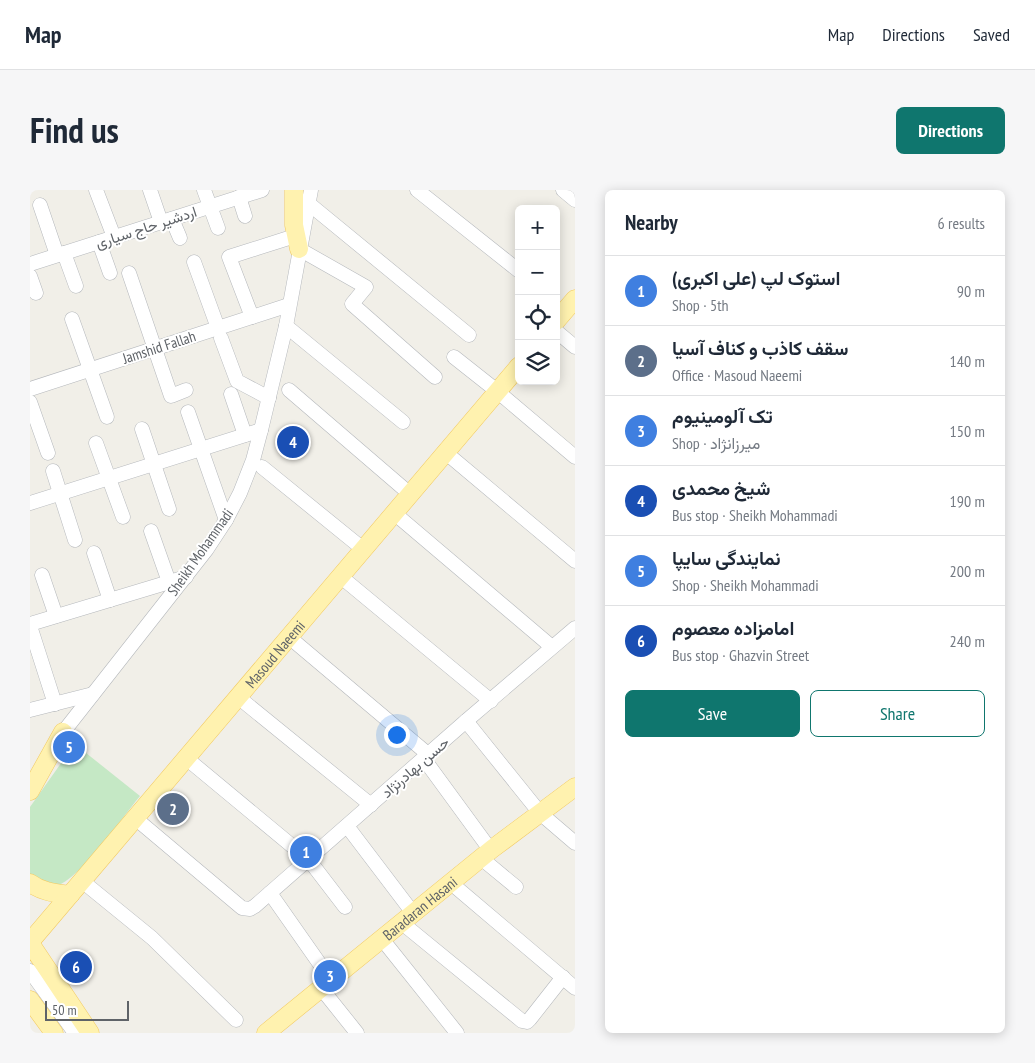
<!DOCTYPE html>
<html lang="en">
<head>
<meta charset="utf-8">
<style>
  :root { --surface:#fff; --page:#f6f6f7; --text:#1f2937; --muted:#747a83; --line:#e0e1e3; --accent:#0f766e }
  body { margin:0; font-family:"PT Sans Narrow",Vazirmatn,sans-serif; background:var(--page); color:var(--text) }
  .controls { position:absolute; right:15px; top:15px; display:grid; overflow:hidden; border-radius:8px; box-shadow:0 2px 12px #0003 }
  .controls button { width:45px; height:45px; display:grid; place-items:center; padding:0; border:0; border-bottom:1px solid var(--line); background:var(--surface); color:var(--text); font:25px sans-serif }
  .scale { position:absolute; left:15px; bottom:12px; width:84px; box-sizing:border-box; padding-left:5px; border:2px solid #5f6368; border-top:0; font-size:14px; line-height:18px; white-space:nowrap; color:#5f6368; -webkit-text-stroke:4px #fff; paint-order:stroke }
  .you { position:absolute; left:366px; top:544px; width:18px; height:18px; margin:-12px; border:4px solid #fff; border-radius:50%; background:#1a73e8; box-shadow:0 0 0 8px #1a73e833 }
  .badge { display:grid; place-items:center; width:32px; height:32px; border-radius:50%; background:var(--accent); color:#fff; font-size:16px; font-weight:700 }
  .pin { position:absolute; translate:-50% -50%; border:2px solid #fff; box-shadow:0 1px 5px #0006 }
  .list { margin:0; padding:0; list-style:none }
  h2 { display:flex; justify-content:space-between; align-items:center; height:65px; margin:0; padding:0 20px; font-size:21px }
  h2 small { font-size:16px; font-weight:400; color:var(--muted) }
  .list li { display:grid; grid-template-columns:32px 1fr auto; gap:15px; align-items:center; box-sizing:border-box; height:70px; padding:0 20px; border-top:1px solid var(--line) }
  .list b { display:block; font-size:19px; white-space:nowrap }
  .list p { margin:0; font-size:16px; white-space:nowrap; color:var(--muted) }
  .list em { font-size:16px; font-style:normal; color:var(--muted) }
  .actions { display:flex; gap:10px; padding:15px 20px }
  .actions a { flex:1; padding:11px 0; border:1px solid var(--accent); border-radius:8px; text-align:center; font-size:18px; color:var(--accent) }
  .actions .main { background:var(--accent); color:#fff }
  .icon { flex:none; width:28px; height:28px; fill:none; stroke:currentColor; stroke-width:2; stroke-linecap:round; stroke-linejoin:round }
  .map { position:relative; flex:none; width:545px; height:843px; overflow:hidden; border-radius:8px }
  header { display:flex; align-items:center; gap:30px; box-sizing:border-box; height:70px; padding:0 25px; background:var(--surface); border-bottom:1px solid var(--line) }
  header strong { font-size:24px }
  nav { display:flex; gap:28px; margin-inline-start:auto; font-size:18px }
  .intro { display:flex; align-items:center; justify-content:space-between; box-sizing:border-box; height:120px; padding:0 30px }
  h1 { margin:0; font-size:35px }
  .button { padding:12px 22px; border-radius:8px; background:var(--accent); color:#fff; font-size:18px; font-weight:700 }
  main { display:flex; gap:30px; padding:0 30px }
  aside { flex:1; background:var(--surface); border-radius:8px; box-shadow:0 2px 12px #0003 }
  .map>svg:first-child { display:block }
  .green { fill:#c5e8c5 }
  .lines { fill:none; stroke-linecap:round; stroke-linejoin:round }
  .minor-casing { stroke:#b5b8bc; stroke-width:15 }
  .major-casing { stroke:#f2c960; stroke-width:19 }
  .minor { stroke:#fff; stroke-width:14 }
  .major { stroke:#fff2af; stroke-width:18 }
  .labels { text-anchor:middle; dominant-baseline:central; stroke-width:4; stroke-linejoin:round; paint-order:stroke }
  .street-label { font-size:15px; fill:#5f6368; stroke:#fff }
</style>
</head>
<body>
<header>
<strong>Map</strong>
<nav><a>Map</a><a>Directions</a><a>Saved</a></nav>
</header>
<div class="intro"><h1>Find us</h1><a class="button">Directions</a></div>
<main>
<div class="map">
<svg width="545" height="843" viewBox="0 0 545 843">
  <rect width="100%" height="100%" fill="#f1efe8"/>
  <path class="green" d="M36,547L110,606C90,630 52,687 25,697L0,686V617L34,569Z"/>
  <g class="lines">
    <g class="minor-casing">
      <g id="minor">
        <path d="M66,0L84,47"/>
        <path d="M120,0L131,32"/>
        <path d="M174,0L188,38"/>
        <path d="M387,0L489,81"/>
        <path d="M533,0L545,10"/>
        <path d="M209,7L215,26"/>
        <path d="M278,13L439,145"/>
        <path d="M10,15L27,65"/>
        <path d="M142,29L150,48"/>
        <path d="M69,52L80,83"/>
        <path d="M269,59L336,97L322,114L405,187"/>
        <path d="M34,63L46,96"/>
        <path d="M164,72L188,138"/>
        <path d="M0,74L232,0"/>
        <path d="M99,83L141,206L156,200"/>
        <path d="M0,86L6,103"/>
        <path d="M222,127L199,67L265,46"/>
        <path d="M42,129L77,227"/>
        <path d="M256,136L373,232"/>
        <path d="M526,141L545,157"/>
        <path d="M191,148L207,191L239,208"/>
        <path d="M424,167L467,201L545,267"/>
        <path d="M0,199L259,115"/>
        <path d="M259,200L380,304"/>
        <path d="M201,204L215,245"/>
        <path d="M0,212L18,263"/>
        <path d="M158,222L196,330"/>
        <path d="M112,239L139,319"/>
        <path d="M66,253L93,327"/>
        <path d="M415,262L545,371"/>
        <path d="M232,277L333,359"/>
        <path d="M23,281L45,350"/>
        <path d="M0,313L231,240"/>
        <path d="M364,323L522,457"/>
        <path d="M121,341L139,392"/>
        <path d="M64,363L80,410"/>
        <path d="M12,385L26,426"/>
        <path d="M310,386L461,511"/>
        <path d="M0,434L156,387"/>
        <path d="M0,436L25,514"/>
        <path d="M259,447L399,565"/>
        <path d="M208,507L341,615"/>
        <path d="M0,520L63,504"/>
        <path d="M436,531L510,623L545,653"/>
        <path d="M27,550L177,359L196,330L210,303L223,270L231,240L256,136L281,0"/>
        <path d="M156,568L279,670L315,717"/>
        <path d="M394,569L459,658L462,659"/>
        <path d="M105,628L212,718L220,719L225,716L436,531L545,438"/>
        <path d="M317,636L383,723"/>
        <path d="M451,668L486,697"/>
        <path d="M52,691L122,748L206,830"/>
        <path d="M421,693L545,798"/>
        <path d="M240,703L301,790"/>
        <path d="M372,733L492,831L497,832L500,829L533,787"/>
        <path d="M352,749L427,843"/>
        <path d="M0,781L45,843"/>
        <path d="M291,798L327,843"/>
      </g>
    </g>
    <g class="major-casing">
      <g id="major">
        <path d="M264,0V35L269,59"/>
        <path d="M526,131L545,109"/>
        <path d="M0,601L33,542"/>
        <path d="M0,693C12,702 25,703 40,705"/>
        <path id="s1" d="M0,752L489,176"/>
        <path d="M0,753L60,843"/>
        <path d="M0,810L24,843"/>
        <path id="s2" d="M236,843L462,659L545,597"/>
      </g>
    </g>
    <use href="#minor" class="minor"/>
    <use href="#major" class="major"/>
  </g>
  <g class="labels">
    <g class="street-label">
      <text transform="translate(116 37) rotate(-18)">اردشیر حاج سیاری</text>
      <text transform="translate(129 157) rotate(-18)">Jamshid Fallah</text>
      <text transform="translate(170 362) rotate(-55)">Sheikh Mohammadi</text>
      <text stroke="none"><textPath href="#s1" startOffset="378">Masoud Naeemi</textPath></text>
      <text transform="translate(385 577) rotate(-41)">حسن بهادرنژاد</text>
      <text stroke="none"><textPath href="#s2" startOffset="198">Baradaran Hasani</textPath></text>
    </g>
  </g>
</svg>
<div class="controls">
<button>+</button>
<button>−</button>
<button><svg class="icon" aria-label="locate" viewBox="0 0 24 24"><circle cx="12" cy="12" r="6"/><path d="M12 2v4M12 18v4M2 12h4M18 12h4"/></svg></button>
<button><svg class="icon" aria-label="layers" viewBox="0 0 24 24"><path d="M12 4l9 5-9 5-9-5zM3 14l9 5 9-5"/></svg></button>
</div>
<div class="scale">50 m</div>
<div class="you"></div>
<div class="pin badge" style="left:276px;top:662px;background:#3f7fe0">1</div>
<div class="pin badge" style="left:143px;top:619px;background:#5c6f8a">2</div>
<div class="pin badge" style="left:300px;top:786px;background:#3f7fe0">3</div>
<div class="pin badge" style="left:263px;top:252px;background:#1a4fb4">4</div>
<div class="pin badge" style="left:39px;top:557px;background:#3f7fe0">5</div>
<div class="pin badge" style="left:46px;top:777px;background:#1a4fb4">6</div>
</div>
<aside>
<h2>Nearby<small>6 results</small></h2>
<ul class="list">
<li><span class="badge" style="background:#3f7fe0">1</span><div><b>استوک لپ (علی اکبری)</b><p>Shop · 5th</p></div><em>90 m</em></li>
<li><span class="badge" style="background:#5c6f8a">2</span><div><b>سقف کاذب و کناف آسیا</b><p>Office · Masoud Naeemi</p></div><em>140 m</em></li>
<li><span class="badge" style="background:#3f7fe0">3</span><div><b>تک آلومینیوم</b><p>Shop · ميرزانژاد</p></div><em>150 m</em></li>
<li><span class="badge" style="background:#1a4fb4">4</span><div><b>شیخ محمدی</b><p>Bus stop · Sheikh Mohammadi</p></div><em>190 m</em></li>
<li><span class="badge" style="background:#3f7fe0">5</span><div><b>نمایندگی سایپا</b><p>Shop · Sheikh Mohammadi</p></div><em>200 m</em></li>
<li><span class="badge" style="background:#1a4fb4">6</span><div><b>امامزاده معصوم</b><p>Bus stop · Ghazvin Street</p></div><em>240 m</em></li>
</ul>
<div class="actions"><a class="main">Save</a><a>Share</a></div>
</aside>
</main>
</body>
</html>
